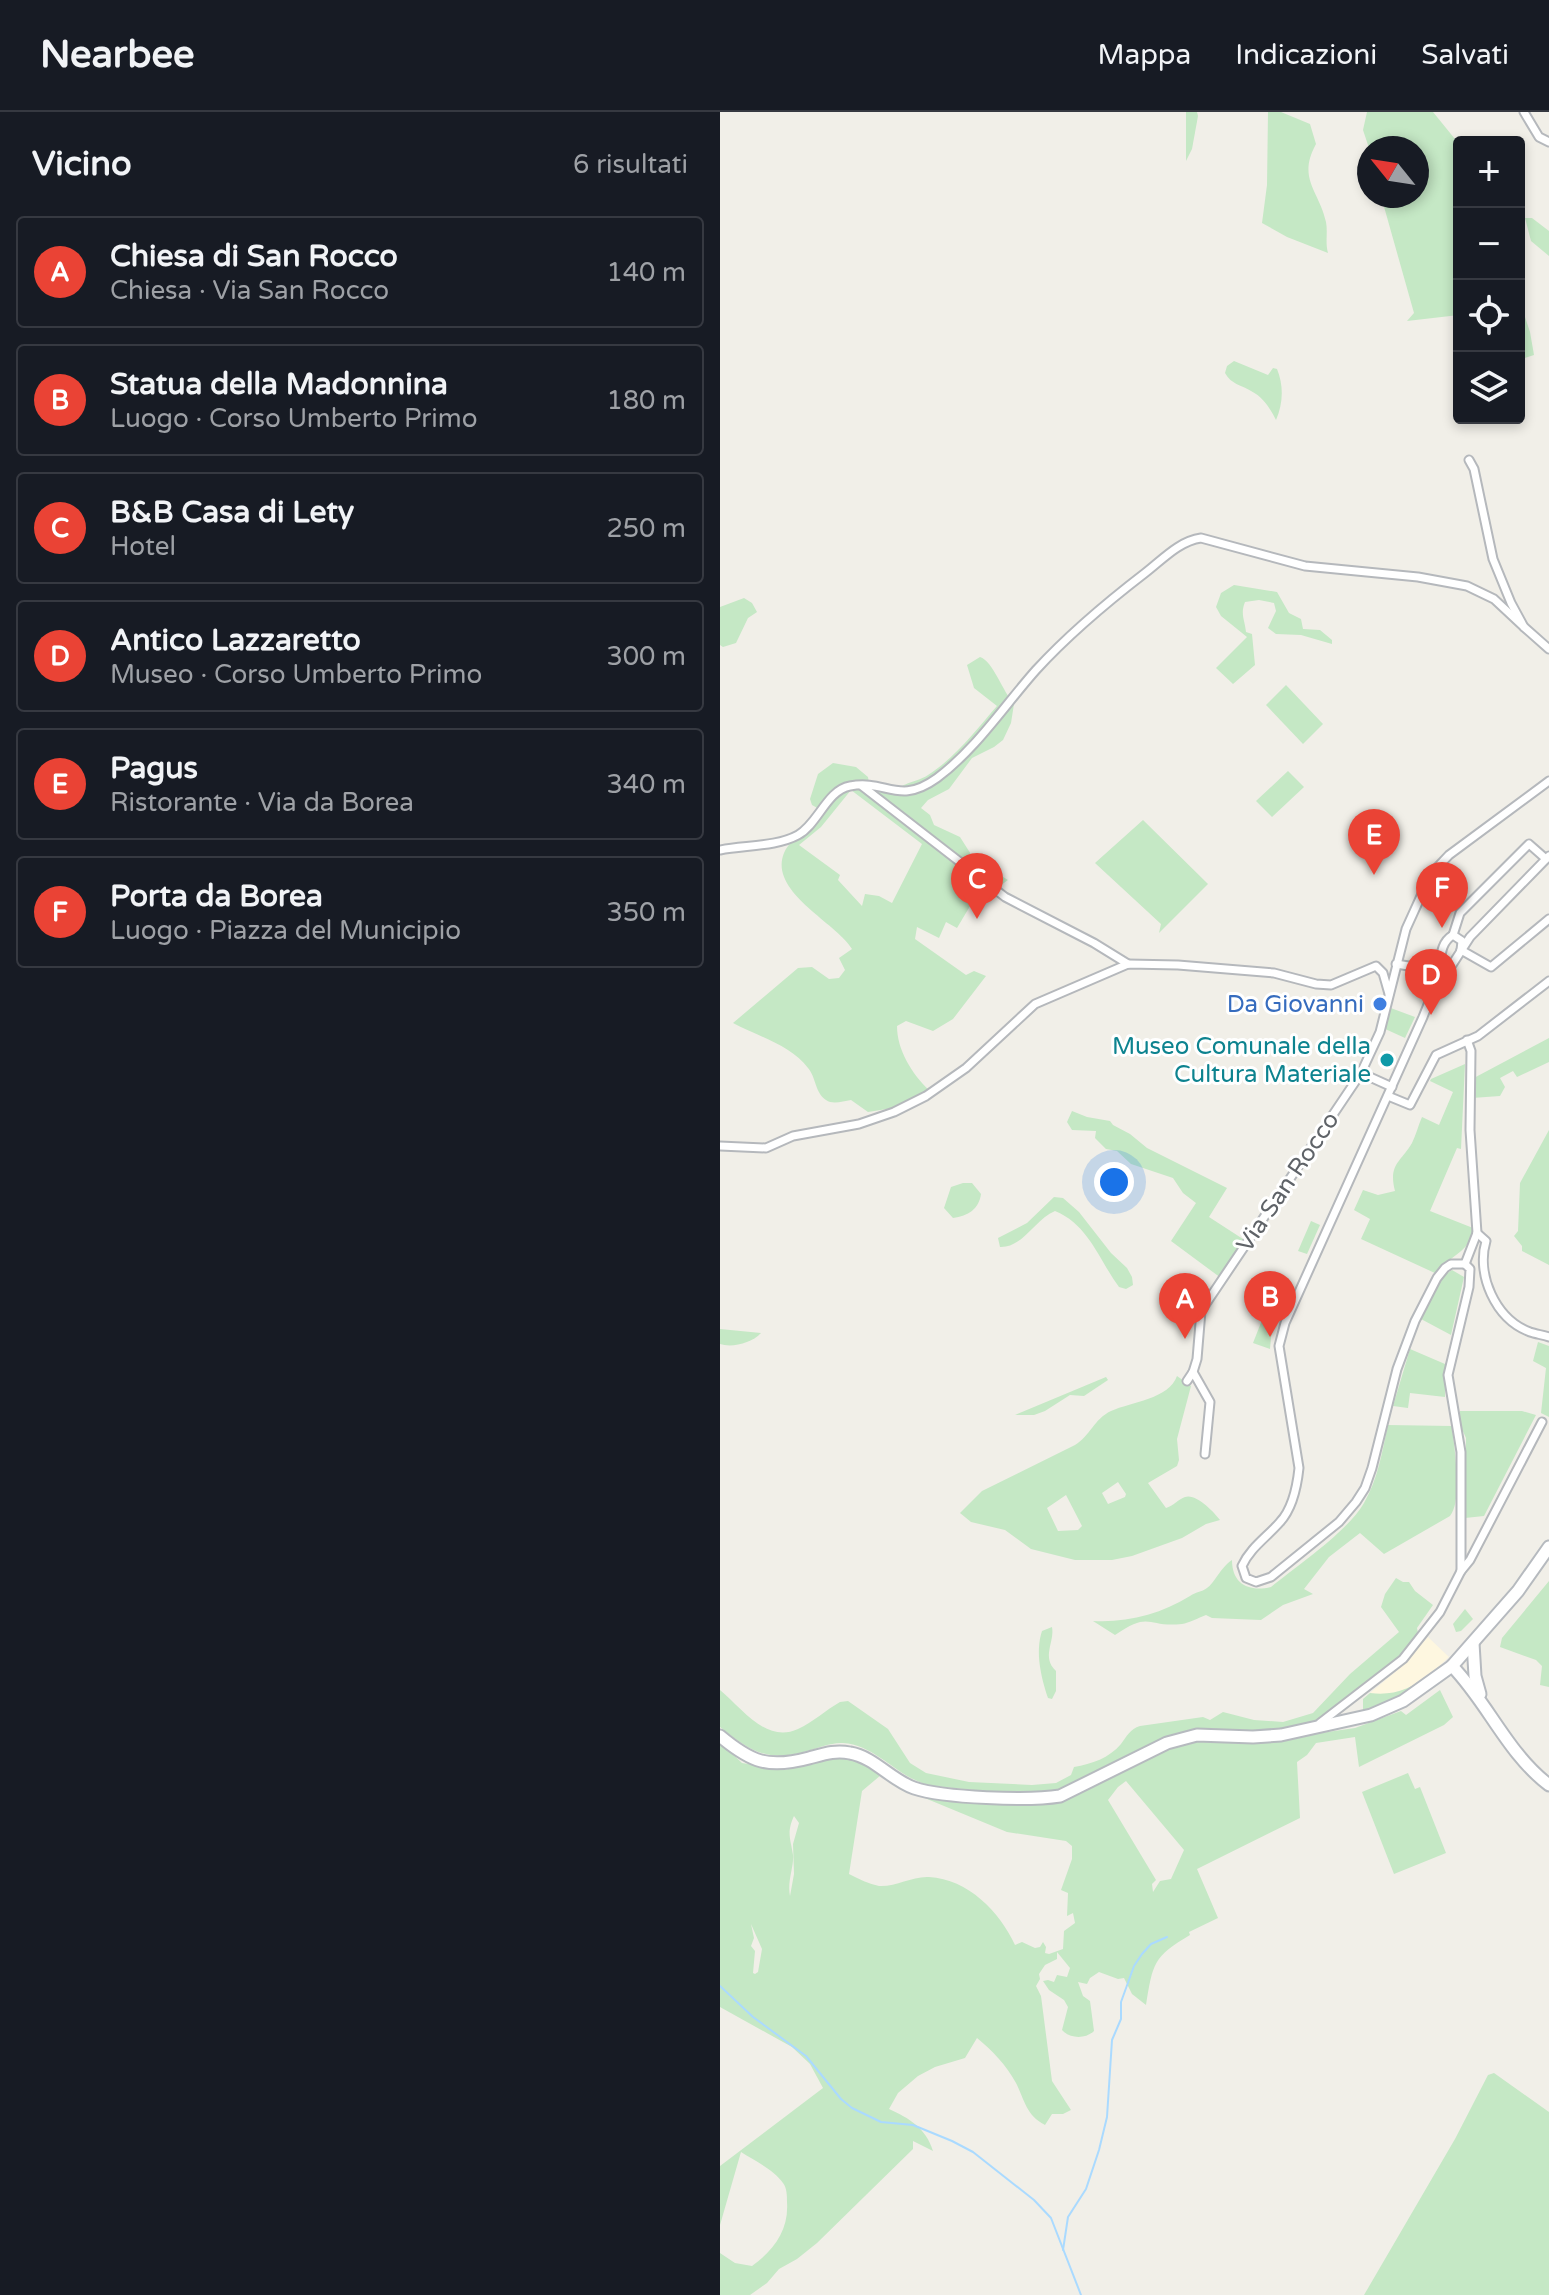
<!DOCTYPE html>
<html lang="it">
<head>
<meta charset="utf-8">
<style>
  :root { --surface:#171b24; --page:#242831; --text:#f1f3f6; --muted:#9ea1a6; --line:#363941; --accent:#ea4335 }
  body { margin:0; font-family:"Varela Round",sans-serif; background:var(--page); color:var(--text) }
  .controls { position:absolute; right:24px; top:24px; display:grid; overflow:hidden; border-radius:8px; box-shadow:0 4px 12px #0003 }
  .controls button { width:72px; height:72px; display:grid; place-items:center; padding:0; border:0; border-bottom:2px solid var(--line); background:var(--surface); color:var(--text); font:40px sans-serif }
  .compass { position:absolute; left:637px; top:24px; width:72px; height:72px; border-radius:50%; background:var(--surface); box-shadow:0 4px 12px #0003; rotate:300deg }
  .you { position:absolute; left:394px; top:1070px; width:28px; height:28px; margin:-20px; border:6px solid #fff; border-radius:50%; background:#1a73e8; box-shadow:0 0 0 12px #1a73e833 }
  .badge { display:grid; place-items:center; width:52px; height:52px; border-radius:50%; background:var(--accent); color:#fff; font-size:26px; font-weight:700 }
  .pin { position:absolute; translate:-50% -66px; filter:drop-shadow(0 2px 4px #0008) }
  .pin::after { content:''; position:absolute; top:42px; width:28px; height:24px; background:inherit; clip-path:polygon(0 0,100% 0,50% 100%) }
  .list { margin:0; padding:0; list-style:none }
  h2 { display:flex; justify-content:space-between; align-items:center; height:104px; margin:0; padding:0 32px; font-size:34px }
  h2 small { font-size:26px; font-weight:400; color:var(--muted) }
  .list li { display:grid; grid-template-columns:52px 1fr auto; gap:24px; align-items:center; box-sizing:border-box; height:112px; margin:0 16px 16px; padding:0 16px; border:2px solid var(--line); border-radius:8px }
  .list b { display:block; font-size:30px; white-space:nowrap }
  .list p { margin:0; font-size:26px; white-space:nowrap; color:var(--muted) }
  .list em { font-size:26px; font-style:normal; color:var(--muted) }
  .icon { flex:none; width:44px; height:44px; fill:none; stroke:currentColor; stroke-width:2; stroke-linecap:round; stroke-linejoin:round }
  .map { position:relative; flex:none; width:829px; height:2183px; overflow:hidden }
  header { display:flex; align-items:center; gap:48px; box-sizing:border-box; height:112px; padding:0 40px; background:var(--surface); border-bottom:2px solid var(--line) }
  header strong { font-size:38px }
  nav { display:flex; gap:44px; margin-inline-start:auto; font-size:28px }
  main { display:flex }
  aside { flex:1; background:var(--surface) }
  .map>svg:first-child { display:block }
  .commercial { fill:#fef7e0 }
  .green { fill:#c5e8c5; fill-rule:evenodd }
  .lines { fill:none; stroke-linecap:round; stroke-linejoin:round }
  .stream { stroke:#aadaff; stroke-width:2 }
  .street-casing { stroke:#b5b8bc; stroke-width:11 }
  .secondary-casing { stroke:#b6babf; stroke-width:15 }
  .street { stroke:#fff; stroke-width:7 }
  .secondary { stroke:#fff; stroke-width:11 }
  .shop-dot { fill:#3f7fe0; stroke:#fff; stroke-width:3 }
  .culture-dot { fill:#0f9aa8; stroke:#fff; stroke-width:3 }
  .labels { text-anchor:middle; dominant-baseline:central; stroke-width:6; stroke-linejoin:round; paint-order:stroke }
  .shop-label { font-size:24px; fill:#366cbe; stroke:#fff; text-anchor:end }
  .culture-label { font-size:24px; fill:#0d838f; stroke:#fff; text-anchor:end }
  .street-label { font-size:24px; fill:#5f6368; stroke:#fff }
</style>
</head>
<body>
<header>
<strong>Nearbee</strong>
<nav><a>Mappa</a><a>Indicazioni</a><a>Salvati</a></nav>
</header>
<main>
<aside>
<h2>Vicino<small>6 risultati</small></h2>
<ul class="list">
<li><span class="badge">A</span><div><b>Chiesa di San Rocco</b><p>Chiesa · Via San Rocco</p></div><em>140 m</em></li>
<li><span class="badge">B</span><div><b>Statua della Madonnina</b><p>Luogo · Corso Umberto Primo</p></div><em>180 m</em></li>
<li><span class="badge">C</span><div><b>B&amp;B Casa di Lety</b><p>Hotel</p></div><em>250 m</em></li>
<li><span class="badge">D</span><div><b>Antico Lazzaretto</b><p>Museo · Corso Umberto Primo</p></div><em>300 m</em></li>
<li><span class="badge">E</span><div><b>Pagus</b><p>Ristorante · Via da Borea</p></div><em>340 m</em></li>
<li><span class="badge">F</span><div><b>Porta da Borea</b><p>Luogo · Piazza del Municipio</p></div><em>350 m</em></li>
</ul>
</aside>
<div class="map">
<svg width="829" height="2183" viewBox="0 0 829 2183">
  <rect width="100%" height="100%" fill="#f1efe8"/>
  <path class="commercial" d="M708,1525L729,1545L707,1565L687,1577L665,1583L650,1581L680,1556Z"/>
  <g class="green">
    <path d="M466,0H477L478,4L472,37L466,49Z"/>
    <path d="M548,0H561L590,12L596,32C577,67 599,78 606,110C608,121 605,130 608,141L567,125L542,111L547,73Z"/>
    <path d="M647,0H713L739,32V203L687,209L694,201L661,84H697V36H649L643,18Z"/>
    <path d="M805,106H812L829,119V144L811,129Z"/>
    <path d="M799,187L810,220L814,243L799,248Z"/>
    <path d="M514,249L548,263L553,256L557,257C564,274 563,292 556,308C550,296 543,285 531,279C520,272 512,273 505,261L507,254Z"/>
    <path d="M514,473L557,480L569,501L581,507L583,517L600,518L612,528V532L581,523L556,522L548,516L556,499L554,491L539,488L525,490C520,502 525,508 526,520L532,522L535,553L513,572L496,556L527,525L501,504L496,495L501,481Z"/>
    <path d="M24,486L32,491L37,500L28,506L16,531L3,535L0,533V495Z"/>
    <path d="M260,545C273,549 283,580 294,592L291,611L283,628L274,635L252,646L229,677L208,688L201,696L210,703L214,713L240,725L254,747L288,768L270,781L259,779L237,816L226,810L219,826L197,815L195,827L246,863L254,859L266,864L233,907L213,919L186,909L177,914C177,938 192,962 209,978L173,996L148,1000L131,988C123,989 113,993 106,988C95,981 96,965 88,956C71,933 37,924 13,911L78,856L92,855L109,867L119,866L125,858L119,846L132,837C117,811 48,780 64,741C68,732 74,728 80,722C87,715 93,705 99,697L92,693L90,687L98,662L113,651L136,655L148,665L149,671L166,681H174C184,669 196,671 208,663C235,646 256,618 277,594L254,576L247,553ZM131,678L202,732L172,791L159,784L145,782L142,794L118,768L120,763L79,733L101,715Z"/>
    <path d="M566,573L603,612L583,632L546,593Z"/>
    <path d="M568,659L584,675L552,705L536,689Z"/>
    <path d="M423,708L488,772L439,821L441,812L375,751Z"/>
    <path d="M668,895L695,905L685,926L663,916Z"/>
    <path d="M829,926V950L797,965L793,959L780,966L785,975L780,984L752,986V967Z"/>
    <path d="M745,952L741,1037L737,1036L710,1099L753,1116C749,1144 729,1141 717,1162L641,1127L650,1107L634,1098L643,1078L658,1083L675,1079C668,1052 681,1050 692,1031C696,1023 698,1014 702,1005L719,1013L733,980L710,969L711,967Z"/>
    <path d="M352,999L367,1005L390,1009L393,1013L410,1022L427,1036L507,1076L489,1105L526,1129L501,1166L451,1129L476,1091L463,1081L453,1066L411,1052L397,1039L386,1037L375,1026L376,1019L352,1018L347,1010Z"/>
    <path d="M829,1018V1153L802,1139V1134L794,1124L798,1119L800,1071Z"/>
    <path d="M243,1071H252L261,1082C259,1097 248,1104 233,1106L224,1096L231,1075Z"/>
    <path d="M334,1085L343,1086L359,1100L391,1141L407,1156L412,1165L413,1173L406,1177L399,1175C379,1148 369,1113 335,1099C315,1107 303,1136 280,1135L278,1126L307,1111Z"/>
    <path d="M591,1109L600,1113L587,1142L578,1139Z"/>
    <path d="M732,1158L744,1165L731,1223L701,1207L722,1165Z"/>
    <path d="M553,1180L567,1184L551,1225L550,1237L533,1231Z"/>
    <path d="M0,1217L41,1221C32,1231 12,1236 0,1232Z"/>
    <path d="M818,1230L829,1234V1305L821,1301L826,1256L813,1249Z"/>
    <path d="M690,1237L725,1252V1285L690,1281L688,1296L673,1294Z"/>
    <path d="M457,1264L471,1274L457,1327L459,1348L457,1354L428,1371L446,1396C453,1394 459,1387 465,1385C476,1381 494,1400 500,1408L486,1412L462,1426L412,1444L392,1448H355L311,1437L285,1418L251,1410L240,1401L262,1379L355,1333C370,1324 374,1307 391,1299C411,1290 449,1287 457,1264ZM398,1370L406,1382L405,1385L388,1392L382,1381ZM346,1383L362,1414L358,1418L338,1419L327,1396Z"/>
    <path d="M386,1265L388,1268L364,1284L350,1283L325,1299L314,1303H295Z"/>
    <path d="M740,1299H802L816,1303L764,1404L745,1406L746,1326L738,1308Z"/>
    <path d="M668,1313L732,1314C734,1335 743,1388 730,1404L664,1442L640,1421L609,1445L584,1477L593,1482L563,1493L541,1508L492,1506L486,1503C478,1506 469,1511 462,1512C427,1516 431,1498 395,1523L373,1509C407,1511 441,1502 470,1484C475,1480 482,1480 487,1476C494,1472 500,1456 512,1448C512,1473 530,1480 551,1475C578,1453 627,1420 644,1391C658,1367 662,1340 668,1313Z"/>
    <path d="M676,1466L683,1470H689L695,1479L713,1493L697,1516L698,1521C684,1546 620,1598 593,1611C577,1619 552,1620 534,1620C509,1620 486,1615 461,1621C418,1631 383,1663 341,1678C318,1686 242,1677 215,1674C180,1670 158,1633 123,1631C112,1630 98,1636 87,1639C48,1651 30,1639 0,1615V1578C22,1596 46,1632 78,1617C93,1610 106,1598 120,1590L128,1589L168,1617L190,1651L206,1661L249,1670L312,1673L336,1671L351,1663L354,1655C372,1652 389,1646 401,1632C407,1624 410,1617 420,1614L483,1605L490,1608L503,1600L534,1608L563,1610L593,1601L630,1562L679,1520L661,1495L665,1482Z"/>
    <path d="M829,1469V1575L820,1573L822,1554L816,1548L780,1535L782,1526Z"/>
    <path d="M745,1497L753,1507L741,1519L736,1520L733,1512Z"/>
    <path d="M332,1515C335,1530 321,1545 336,1559V1579L332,1587L328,1586C321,1565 315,1540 322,1519Z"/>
    <path d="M710,1562L712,1565L693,1580L648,1601L643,1599V1587L650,1581C673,1584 692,1577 710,1562Z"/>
    <path d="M720,1578L733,1605L724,1613L639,1655L635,1625L596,1631L587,1643L577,1650L580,1706L477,1757L498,1806L469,1820L470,1823C433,1845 433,1851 426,1893L412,1882L404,1866L398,1867L379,1860L370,1866L367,1872L358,1870L363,1884L370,1889L374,1919C366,1927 350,1927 342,1918L348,1895L344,1888L329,1878L323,1869L328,1868L334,1870L337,1863L347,1865L350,1856L337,1840V1847L325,1853L319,1862L320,1867L316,1874L321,1884L332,1969L351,1998L343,2002H332L325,2013C306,2003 305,1989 296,1971C286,1953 273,1939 257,1926L245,1946L215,1955L198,1964L178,1981L169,1997C189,2006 206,2016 213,2039L193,2029V2037L97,2131L77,2147L59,2157L47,2171L30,2183H0V2141L15,2151L32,2154C54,2138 69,2118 67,2090C67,2084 67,2076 63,2071C53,2057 35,2049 21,2040L0,2113V2054L103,1976L90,1952L72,1935L0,1895V1630L22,1651L65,1658L117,1643L139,1645L161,1663L142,1679L129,1762C139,1767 149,1772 159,1774C176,1775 192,1764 209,1765C248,1767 280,1800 295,1833L302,1830L315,1836L320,1835L323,1830L326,1835L325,1841L329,1842L343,1837L344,1819L355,1811L353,1801L347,1804L348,1781L341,1778L352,1747V1734L346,1729L287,1720L195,1682L321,1690L452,1634L472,1629L552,1628L635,1616L681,1599L686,1603ZM406,1669L464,1738L451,1767L440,1769L433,1780L432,1772L436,1768L388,1688L398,1675ZM74,1704L79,1711L73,1732L74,1762L70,1784C67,1769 74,1755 73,1743C71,1728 66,1721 74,1704ZM31,1812L42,1837L38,1860L35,1862L33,1861L35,1839L31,1834L34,1826Z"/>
    <path d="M688,1661L695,1677L700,1675L726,1741L674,1762L642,1680Z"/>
    <path d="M774,1961L829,2000V2183H644L735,2027L768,1963Z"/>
  </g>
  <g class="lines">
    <g class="stream">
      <path d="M0,1874L33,1905L86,1944L121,1987L132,1996L161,2010L193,2013L232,2029L253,2040L314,2088L331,2106L361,2183"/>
      <path d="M343,2138L348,2105L366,2077L379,2038L387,2005L392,1928L401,1907V1890L414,1854L422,1842L431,1832L447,1825"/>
    </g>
    <g class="street-casing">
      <g id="street">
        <path d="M804,0L819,25L829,30"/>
        <path d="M749,348L754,357L773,447L791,491L804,515L829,537"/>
        <path d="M142,674L285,785L374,831L408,852"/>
        <path d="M0,738C24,733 56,735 78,723C98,712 107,678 130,674C167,667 178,694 217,666C256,637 284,594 316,558C349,522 386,491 425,461C442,448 459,429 481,426L585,454L698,465L747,474L774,487L804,515"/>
        <path d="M733,823L740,801L809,732L826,747"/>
        <path d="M741,838L742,829L733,823C718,832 722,849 718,863C715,877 708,892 703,905L565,1211L559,1234L579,1356C577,1375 573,1396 560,1410C547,1425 530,1436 522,1454L526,1466L536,1470L551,1465L619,1410L636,1390L645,1376L652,1356L677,1257L695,1209L717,1166L725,1156L731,1152H745"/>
        <path d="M741,838L771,855L829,807"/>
        <path d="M676,852L720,859"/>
        <path d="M720,859L730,856L750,825L829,744"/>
        <path d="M641,961L672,975"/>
        <path d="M668,984L690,993L716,943L758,924L829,869"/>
        <path d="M0,1034L46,1036L73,1024L139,1012L174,1000L206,984L246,956L315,892L408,852L458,853L554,861L596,872L611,873L656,854L663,861L669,882"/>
        <path d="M757,1121L766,1129C756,1162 775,1207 810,1220C816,1222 823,1223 829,1225"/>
        <path d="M745,1152L757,1121L750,1018L751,939L747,928"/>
        <path d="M473,1260L490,1290L485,1342"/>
        <path d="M467,1269L473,1260L477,1247L481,1199L641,961L660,920L686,817L711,762L729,743L829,669"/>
        <path d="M741,1459L750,1448L822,1310"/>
        <path d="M600,1611L683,1547L720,1500L741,1459V1340L728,1263L749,1175L750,1157L745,1152"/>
      </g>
    </g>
    <g class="secondary-casing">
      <g id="secondary">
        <path d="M753,1531L755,1564L760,1582"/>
        <path d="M732,1554C768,1591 787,1641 829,1673"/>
        <path d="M0,1624C31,1650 48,1657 89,1646C104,1642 115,1638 130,1641C154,1645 171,1668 194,1676C224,1686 309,1689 340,1684L447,1631L477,1623L533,1625L561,1623L651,1603L683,1589L732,1554L798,1479L829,1435"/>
      </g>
    </g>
    <use href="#street" class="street"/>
    <use href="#secondary" class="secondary"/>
  </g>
  <circle class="shop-dot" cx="660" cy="892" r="8"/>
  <circle class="culture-dot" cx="667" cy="948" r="8"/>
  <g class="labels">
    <g class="shop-label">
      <text x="644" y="892">Da Giovanni</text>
    </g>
    <g class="culture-label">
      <text x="651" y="934">Museo Comunale della<tspan x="651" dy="28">Cultura Materiale</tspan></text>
    </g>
    <g class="street-label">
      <text transform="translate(568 1070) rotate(-56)">Via San Rocco</text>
    </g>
  </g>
</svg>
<div class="controls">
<button>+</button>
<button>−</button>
<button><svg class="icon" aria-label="locate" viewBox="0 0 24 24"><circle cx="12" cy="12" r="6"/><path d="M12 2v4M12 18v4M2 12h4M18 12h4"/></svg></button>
<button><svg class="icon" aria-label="layers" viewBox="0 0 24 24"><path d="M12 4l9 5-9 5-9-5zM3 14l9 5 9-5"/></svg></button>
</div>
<svg class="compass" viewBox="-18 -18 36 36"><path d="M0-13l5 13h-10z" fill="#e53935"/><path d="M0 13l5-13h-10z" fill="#9ea1a6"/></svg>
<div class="you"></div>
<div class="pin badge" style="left:465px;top:1227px">A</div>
<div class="pin badge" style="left:550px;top:1225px">B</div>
<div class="pin badge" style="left:257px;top:807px">C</div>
<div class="pin badge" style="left:711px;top:903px">D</div>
<div class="pin badge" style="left:654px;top:763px">E</div>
<div class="pin badge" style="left:722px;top:816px">F</div>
</div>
</main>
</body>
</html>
